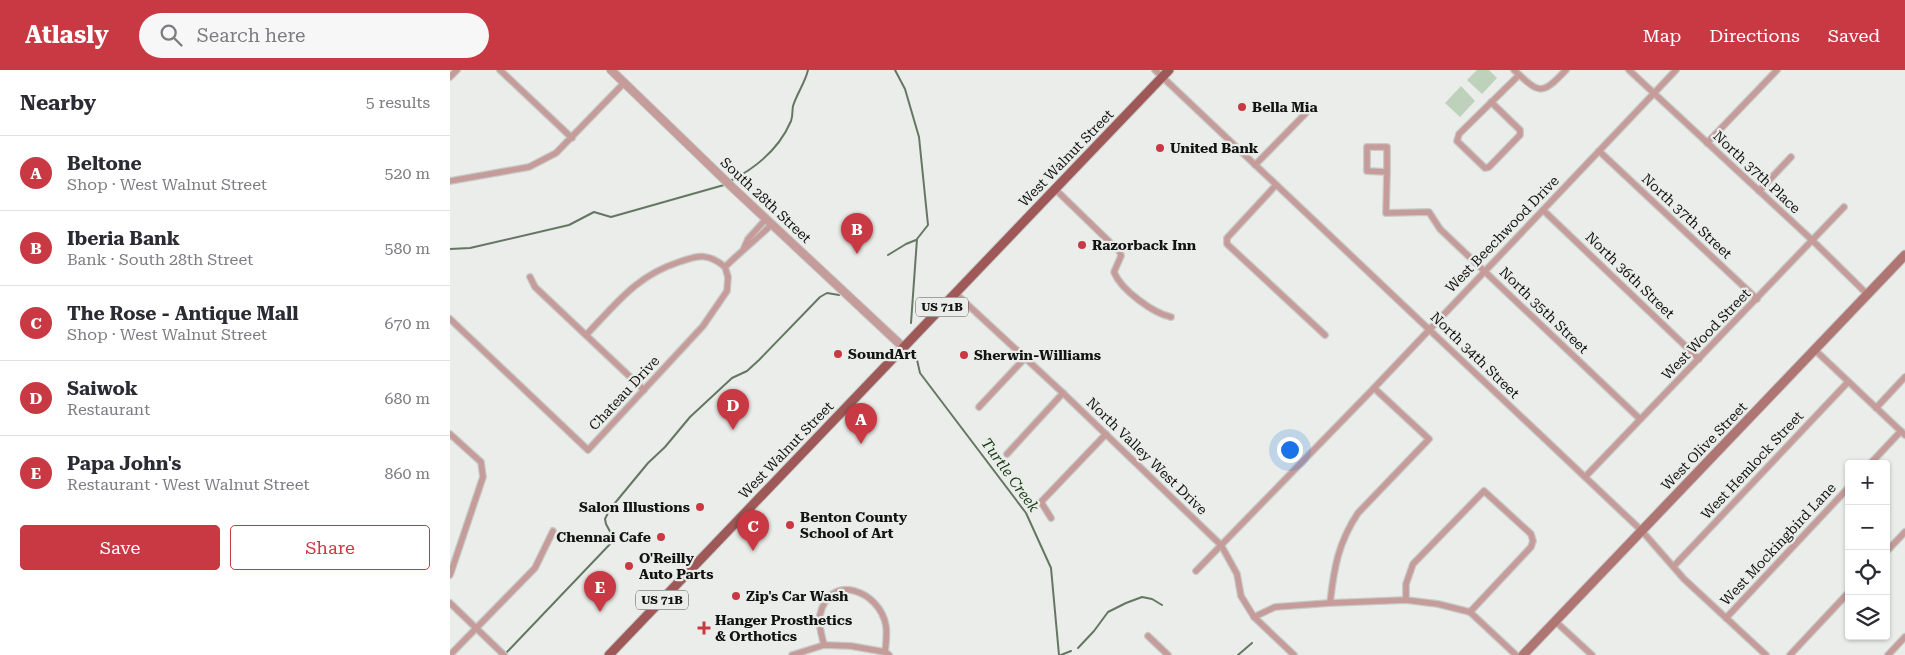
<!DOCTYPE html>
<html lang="en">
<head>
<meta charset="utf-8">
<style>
  :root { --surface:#fff; --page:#f7f7f7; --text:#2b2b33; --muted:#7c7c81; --line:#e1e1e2; --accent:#c93943 }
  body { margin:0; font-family:"Roboto Serif",serif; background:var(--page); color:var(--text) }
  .controls { position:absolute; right:15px; bottom:15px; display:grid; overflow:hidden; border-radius:5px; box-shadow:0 1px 4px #0004 }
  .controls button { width:45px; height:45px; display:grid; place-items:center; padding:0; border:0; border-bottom:1px solid var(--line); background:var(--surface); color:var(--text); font:25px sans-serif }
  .you { position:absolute; left:839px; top:379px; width:18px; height:18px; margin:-12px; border:4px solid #fff; border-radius:50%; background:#1a73e8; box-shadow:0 0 0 8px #1a73e833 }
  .badge { display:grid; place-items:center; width:32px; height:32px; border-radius:50%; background:var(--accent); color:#fff; font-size:16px; font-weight:700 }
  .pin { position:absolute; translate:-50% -41px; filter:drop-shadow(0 1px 2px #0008) }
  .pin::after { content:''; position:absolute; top:26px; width:18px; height:15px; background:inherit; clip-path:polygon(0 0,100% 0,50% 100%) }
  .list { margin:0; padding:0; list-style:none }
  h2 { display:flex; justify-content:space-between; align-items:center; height:65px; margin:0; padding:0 20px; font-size:21px }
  h2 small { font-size:16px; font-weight:400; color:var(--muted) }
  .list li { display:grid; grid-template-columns:32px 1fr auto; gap:15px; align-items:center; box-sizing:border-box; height:75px; padding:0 20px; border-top:1px solid var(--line) }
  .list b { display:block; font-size:19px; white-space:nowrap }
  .list p { margin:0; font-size:16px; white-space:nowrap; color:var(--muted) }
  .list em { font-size:16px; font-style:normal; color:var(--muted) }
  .actions { display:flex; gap:10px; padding:15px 20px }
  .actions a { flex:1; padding:11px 0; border:1px solid var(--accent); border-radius:5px; text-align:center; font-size:18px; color:var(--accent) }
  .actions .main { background:var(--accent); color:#fff }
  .icon { flex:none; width:28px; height:28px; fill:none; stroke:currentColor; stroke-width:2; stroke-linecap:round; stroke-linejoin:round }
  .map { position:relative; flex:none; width:1455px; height:585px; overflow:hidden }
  header { display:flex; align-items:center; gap:30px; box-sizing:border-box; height:70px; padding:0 25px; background:var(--accent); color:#fff }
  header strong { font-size:24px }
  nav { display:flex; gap:28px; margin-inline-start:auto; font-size:18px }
  .search { width:350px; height:45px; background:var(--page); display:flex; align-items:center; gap:12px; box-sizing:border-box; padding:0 18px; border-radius:28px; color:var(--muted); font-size:19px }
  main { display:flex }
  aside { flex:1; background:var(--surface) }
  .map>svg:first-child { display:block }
  .green { fill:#bed1bb }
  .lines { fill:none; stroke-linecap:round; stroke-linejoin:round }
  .stream { stroke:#657763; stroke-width:2 }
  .minor-casing { stroke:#c7cac7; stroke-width:8 }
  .tertiary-casing { stroke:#c7cac7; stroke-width:10 }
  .secondary-casing { stroke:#c7cac7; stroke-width:11 }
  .primary-casing { stroke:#c7cac7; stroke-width:11 }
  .minor { stroke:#c59c9a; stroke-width:5.5 }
  .tertiary { stroke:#c59c9a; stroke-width:8 }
  .secondary { stroke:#af7573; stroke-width:9 }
  .primary { stroke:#9e5857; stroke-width:9 }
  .poi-dot { fill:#c93943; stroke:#eaede9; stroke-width:2 }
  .labels { text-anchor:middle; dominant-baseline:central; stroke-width:4.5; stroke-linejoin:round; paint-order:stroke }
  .shield { fill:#eaede9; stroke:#535452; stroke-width:1 }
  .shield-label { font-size:12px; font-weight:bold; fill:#121312 }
  .poi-label { font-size:14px; font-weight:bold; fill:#121312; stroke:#eaede9; text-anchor:start }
  .street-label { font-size:14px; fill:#121312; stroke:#eaede9 }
  .water-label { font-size:15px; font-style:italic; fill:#173c13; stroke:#eaede9 }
</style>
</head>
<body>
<header>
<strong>Atlasly</strong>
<div class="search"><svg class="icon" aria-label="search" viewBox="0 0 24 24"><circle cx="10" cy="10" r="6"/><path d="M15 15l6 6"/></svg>Search here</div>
<nav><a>Map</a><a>Directions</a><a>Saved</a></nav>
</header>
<main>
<aside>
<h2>Nearby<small>5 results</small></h2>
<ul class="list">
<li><span class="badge">A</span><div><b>Beltone</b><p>Shop · West Walnut Street</p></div><em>520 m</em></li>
<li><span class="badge">B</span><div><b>Iberia Bank</b><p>Bank · South 28th Street</p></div><em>580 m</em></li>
<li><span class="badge">C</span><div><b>The Rose - Antique Mall</b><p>Shop · West Walnut Street</p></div><em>670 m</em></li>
<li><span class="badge">D</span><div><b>Saiwok</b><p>Restaurant</p></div><em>680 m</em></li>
<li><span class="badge">E</span><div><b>Papa John's</b><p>Restaurant · West Walnut Street</p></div><em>860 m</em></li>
</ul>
<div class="actions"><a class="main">Save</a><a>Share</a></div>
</aside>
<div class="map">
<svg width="1455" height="585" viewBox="0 0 1455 585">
  <rect width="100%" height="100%" fill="#eaede9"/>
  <g class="green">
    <path d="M1027,0H1039L1047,8L1032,24L1017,10Z"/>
    <path d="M1011,16L1025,31L1010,47L995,33Z"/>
  </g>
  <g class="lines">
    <g class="stream">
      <path d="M445,0L455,19L469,67L478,155L467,169L461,253"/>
      <path d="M282,110C307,97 330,77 341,51C343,46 342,41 343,36C347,23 355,13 358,0"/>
      <path d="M0,179L20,178L119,155L144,142L161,147L274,115"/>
      <path d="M438,185L456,174L466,170"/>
      <path d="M465,281L470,303L576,443L601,498L609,585"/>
      <path d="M628,578L644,561L658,542L676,533L692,527L702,529L712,535"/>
      <path d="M57,582L162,472L164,469L156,454L155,449L160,439L198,393L215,377L240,347L282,308L297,301L309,290L370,227L377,223L389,225"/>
      <path d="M611,585L621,581"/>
      <path d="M788,585L802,573"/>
    </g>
    <g class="minor-casing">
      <g id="minor">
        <path d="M50,0L122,68"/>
        <path d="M705,0L1192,461L1234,509L1316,585"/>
        <path d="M1064,0C1090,24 1091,26 1116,0"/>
        <path d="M1179,0L1362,170L1417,224"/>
        <path d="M0,7L7,0"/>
        <path d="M1041,32L1070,60V65L1039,97L1035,98L1007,71L1009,64L1066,8L1069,5"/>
        <path d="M1257,73L1327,0"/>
        <path d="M1149,81L1307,229"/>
        <path d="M805,95L856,43"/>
        <path d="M937,102V77H917V101L937,102L936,143L979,142L990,159L1190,349"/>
        <path d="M0,111L79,97L106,83L174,13"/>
        <path d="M826,115L777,168V174L875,265"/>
        <path d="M605,119L670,182L671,186L664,202C671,220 703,243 721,247"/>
        <path d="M1309,121L1341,87"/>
        <path d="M1093,140L1249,289"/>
        <path d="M294,178L298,169L316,149"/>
        <path d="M80,207L85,217L194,320"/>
        <path d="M505,223L613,323L771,475L787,504L791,526L804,547L844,585"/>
        <path d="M0,249L138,380L253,256L277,221L278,207L275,197C290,182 307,169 322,154"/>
        <path d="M136,265C167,233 186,206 229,192C249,185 258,183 275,197"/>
        <path d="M1365,280L1455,365"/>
        <path d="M529,337L575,288"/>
        <path d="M1426,338L1455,307"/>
        <path d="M0,364L31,392L33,407L0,505"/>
        <path d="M557,384L613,323"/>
        <path d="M1420,394L1451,361"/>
        <path d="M1135,407L1394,137"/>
        <path d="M601,448L591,432L656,364"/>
        <path d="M1436,482L1455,462"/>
        <path d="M1224,496L1398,312"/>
        <path d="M746,501L924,318L1226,0"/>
        <path d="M956,530V514L963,494L1034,421L1081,464L1083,471L1081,477L1020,542"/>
        <path d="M0,533L54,585"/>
        <path d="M880,533C884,498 888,473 908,443L979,369L924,318"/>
        <path d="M804,547L825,537L880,533L956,530L988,534L1020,542L1066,585"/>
        <path d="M1276,548L1399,417"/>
        <path d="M1105,551L1142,585"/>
        <path d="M698,566L718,585"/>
        <path d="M374,575C372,566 368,555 370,545C379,502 430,520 436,556C437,564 436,574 435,582"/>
        <path d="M0,585L85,498L103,461"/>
        <path d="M342,585L374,575L401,576L435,582L439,585"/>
        <path d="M1340,585L1399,522"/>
        <path d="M1438,585L1455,567"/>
      </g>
    </g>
    <g class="tertiary-casing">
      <path id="tertiary" d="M161,0L283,118L454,278"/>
    </g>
    <g class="secondary-casing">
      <path id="secondary" d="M1073,585L1455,185"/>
    </g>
    <g class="primary-casing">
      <path id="primary" d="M159,585L719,0"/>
    </g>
    <use href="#minor" class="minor"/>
    <use href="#tertiary" class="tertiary"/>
    <use href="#secondary" class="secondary"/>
    <use href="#primary" class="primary"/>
  </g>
  <g class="poi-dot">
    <circle cx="792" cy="37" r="5"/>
    <circle cx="710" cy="78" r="5"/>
    <circle cx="632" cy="175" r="5"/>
    <circle cx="388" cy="284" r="5"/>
    <circle cx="514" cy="285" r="5"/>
    <circle cx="250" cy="437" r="5"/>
    <circle cx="340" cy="455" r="5"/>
    <circle cx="211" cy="467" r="5"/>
    <circle cx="179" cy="496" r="5"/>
    <circle cx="286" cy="526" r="5"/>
    <path d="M251.5 550.5h5v5h5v5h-5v5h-5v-5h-5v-5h5z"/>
  </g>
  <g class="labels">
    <g class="shield">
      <rect x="466" y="227.5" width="52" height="19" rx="4"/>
      <rect x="186" y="520.5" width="52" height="19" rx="4"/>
    </g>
    <g class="shield-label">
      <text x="492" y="237">US 71B</text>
      <text x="212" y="530">US 71B</text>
    </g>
    <g class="poi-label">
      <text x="802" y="37">Bella Mia</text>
      <text x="720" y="78">United Bank</text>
      <text x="642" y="175">Razorback Inn</text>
      <text x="398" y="284">SoundArt</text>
      <text x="524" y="285">Sherwin-Williams</text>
      <text x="240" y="437" text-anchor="end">Salon Illustions</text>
      <text x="350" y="447">Benton County<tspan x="350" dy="16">School of Art</tspan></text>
      <text x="201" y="467" text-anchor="end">Chennai Cafe</text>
      <text x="189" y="488">O'Reilly<tspan x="189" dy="16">Auto Parts</tspan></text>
      <text x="296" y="526">Zip's Car Wash</text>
      <text x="265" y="550">Hanger Prosthetics<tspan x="265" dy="16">&amp; Orthotics</tspan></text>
    </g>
    <g class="street-label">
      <text transform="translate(616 88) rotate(-46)">West Walnut Street</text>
      <text transform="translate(1307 102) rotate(43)">North 37th Place</text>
      <text transform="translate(316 130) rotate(43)">South 28th Street</text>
      <text transform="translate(1237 146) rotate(43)">North 37th Street</text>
      <text transform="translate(1052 164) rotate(-46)">West Beechwood Drive</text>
      <text transform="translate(1180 205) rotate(44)">North 36th Street</text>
      <text transform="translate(1094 240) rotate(44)">North 35th Street</text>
      <text transform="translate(1256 264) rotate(-46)">West Wood Street</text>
      <text transform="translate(1025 285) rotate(44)">North 34th Street</text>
      <text transform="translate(174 323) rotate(-47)">Chateau Drive</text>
      <text transform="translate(1254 376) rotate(-46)">West Olive Street</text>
      <text transform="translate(336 380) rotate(-46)">West Walnut Street</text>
      <text transform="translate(697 386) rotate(44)">North Valley West Drive</text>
      <text transform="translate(1302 395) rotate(-47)">West Hemlock Street</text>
      <text transform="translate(1328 474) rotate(-47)">West Mockingbird Lane</text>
    </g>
    <g class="water-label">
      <text transform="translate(560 405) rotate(54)">Turtle Creek</text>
    </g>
  </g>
</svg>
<div class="controls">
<button>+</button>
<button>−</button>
<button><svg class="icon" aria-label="locate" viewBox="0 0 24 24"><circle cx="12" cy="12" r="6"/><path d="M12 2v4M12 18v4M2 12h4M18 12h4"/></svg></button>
<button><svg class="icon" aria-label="layers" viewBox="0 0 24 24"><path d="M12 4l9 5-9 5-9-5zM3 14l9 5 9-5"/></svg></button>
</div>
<div class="you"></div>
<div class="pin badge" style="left:411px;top:374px">A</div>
<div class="pin badge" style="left:407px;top:184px">B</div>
<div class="pin badge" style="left:303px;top:481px">C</div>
<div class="pin badge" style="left:283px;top:360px">D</div>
<div class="pin badge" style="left:150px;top:542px">E</div>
</div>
</main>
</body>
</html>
